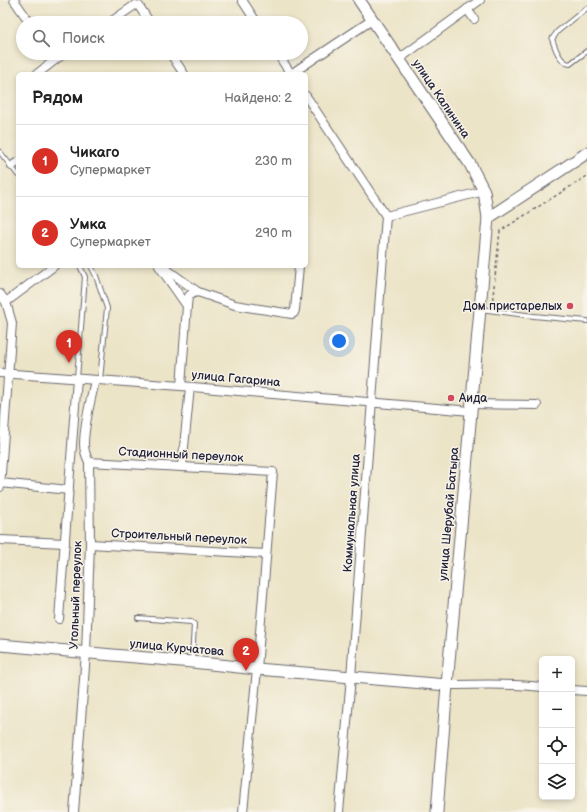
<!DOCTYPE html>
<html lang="ru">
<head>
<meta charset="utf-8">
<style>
  :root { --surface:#fff; --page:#f2f2f2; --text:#222; --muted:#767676; --line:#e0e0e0; --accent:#d93025 }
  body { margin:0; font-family:"Balsamiq Sans",sans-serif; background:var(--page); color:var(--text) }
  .controls { position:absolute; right:12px; bottom:12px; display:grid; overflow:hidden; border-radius:6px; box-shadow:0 2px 6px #0003 }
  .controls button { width:36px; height:36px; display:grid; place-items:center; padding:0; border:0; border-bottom:1px solid var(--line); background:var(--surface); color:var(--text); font:20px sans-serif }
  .you { position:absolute; left:339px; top:341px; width:14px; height:14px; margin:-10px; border:3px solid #fff; border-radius:50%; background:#1a73e8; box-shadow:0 0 0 6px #1a73e833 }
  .badge { display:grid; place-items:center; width:26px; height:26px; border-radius:50%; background:var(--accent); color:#fff; font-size:13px; font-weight:700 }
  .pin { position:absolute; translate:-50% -33px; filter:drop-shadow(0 1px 2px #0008) }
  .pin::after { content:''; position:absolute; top:21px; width:14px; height:12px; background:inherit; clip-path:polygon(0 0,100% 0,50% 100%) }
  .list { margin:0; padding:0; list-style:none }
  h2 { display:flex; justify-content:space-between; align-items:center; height:52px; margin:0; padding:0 16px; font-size:17px }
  h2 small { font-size:13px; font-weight:400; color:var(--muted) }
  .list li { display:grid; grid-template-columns:26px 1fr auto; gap:12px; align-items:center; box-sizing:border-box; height:72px; padding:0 16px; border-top:1px solid var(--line) }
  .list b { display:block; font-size:15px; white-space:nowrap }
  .list p { margin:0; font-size:13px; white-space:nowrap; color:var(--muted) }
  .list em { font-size:13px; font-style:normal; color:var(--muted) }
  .icon { flex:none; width:22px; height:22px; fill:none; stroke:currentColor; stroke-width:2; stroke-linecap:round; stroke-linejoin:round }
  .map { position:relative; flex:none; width:587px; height:812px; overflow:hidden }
  .search { position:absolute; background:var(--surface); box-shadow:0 2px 6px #0003; left:16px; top:16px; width:292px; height:44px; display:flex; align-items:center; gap:10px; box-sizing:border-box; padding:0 14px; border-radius:22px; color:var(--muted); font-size:15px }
  .panel { position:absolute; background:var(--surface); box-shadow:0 2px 6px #0003; left:16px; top:72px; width:292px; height:196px; border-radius:6px }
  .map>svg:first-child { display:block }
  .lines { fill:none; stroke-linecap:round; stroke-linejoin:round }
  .lane-casing { stroke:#69666c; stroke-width:6 }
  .street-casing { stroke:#69666c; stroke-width:10 }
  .secondary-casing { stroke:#69666c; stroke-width:13 }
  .path { stroke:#69666c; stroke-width:1.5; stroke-dasharray:3 3; stroke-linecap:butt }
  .lane { stroke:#fff; stroke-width:4 }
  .street { stroke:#fff; stroke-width:8 }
  .secondary { stroke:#fff; stroke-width:11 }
  .poi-dot { fill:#d1495b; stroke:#f7f3e8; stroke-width:1.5 }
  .labels { text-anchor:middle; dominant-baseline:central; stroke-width:3; stroke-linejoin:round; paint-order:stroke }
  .street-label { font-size:12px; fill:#22223b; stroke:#f7f3e8 }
  .poi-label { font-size:12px; fill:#22223b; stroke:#f7f3e8; text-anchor:end }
</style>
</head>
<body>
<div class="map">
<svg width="587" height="812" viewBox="0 0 587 812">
  <rect width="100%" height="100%" fill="#f7f3e8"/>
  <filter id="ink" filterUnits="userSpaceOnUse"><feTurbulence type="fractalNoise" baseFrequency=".025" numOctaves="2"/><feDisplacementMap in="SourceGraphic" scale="8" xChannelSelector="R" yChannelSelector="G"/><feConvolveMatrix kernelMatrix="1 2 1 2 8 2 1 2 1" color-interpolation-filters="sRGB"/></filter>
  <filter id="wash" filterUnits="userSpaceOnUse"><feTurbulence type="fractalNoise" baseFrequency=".012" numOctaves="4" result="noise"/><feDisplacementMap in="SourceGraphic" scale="16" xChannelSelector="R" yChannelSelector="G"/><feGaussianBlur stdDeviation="0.9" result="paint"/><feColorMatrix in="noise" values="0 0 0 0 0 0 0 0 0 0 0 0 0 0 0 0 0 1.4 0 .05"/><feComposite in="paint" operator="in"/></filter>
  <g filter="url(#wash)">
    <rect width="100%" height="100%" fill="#ece4c7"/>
  </g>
  <g filter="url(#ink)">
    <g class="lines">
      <g class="lane-casing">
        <g id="lane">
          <path d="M587,8L558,31L552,39C555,48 560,63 570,64L587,51"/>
          <path d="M0,152L18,175"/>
          <path d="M91,266L96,276L107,308L100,380"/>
          <path d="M480,309L534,316L587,321"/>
          <path d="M77,378L85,277L80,266"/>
          <path d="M138,618L191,622L194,624L192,661"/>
        </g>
      </g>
      <g class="street-casing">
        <g id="street">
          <path d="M14,0L30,23"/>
          <path d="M242,0L257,23"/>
          <path d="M467,9L474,19"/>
          <path d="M109,23L135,5L139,6L150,23"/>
          <path d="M50,53L55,60L65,53"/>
          <path d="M170,53L184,74"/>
          <path d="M277,53L291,74"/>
          <path d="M399,59L480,0"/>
          <path d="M37,74L55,60"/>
          <path d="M291,74L372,20"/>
          <path d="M306,96L386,216L351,677L339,812"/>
          <path d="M12,166L18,162"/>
          <path d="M386,216L484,191"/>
          <path d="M159,266L187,306L181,386"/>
          <path d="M162,266L198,292"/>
          <path d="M0,294L6,302L12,323L0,487"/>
          <path d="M6,302L54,266"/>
          <path d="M187,306C188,297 187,294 198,292L235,305L292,314L294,313L295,310L299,266"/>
          <path d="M0,373L181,386L471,411"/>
          <path d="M472,404L537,405"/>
          <path d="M89,462L273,472L257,669L243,812"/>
          <path d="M182,467L190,387"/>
          <path d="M0,483L69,490"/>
          <path d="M0,540L65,543"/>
          <path d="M90,544L266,554"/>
          <path d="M59,619L77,379"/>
          <path d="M447,685C479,685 510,683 542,687"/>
          <path d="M572,690L587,691"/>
          <path d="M74,812L86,653L90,544L89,462C86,456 84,450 84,444C84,424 91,400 95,380"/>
        </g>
      </g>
      <g class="secondary-casing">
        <g id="secondary">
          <path d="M359,0L470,164L484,191L488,218L447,685L437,812"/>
          <path d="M488,218L587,153"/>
          <path d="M0,645L192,662L257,669L447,685"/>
        </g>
      </g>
      <path class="path" d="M492,305L500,231L587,176"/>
      <use href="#lane" class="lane"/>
      <use href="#street" class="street"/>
      <use href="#secondary" class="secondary"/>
    </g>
  </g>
  <g class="poi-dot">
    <circle cx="570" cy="306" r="4"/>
    <circle cx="451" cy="398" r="4"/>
  </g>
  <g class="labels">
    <g class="street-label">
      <text transform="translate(441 99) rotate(56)">улица Калинина</text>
      <text transform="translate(236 379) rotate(5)">улица Гагарина</text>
      <text transform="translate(181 455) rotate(3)">Стадионный переулок</text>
      <text transform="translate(352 513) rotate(-86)">Коммунальная улица</text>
      <text transform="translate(449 514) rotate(-85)">улица Шерубай Батыра</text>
      <text transform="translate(179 537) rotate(3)">Строительный переулок</text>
      <text transform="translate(76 595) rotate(-88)">Угольный переулок</text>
      <text transform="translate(177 648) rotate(5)">улица Курчатова</text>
    </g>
    <g class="poi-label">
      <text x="562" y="306">Дом пристарелых</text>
      <text x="459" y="398" text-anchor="start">Аида</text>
    </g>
  </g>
</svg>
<div class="controls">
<button>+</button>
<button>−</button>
<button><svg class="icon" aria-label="locate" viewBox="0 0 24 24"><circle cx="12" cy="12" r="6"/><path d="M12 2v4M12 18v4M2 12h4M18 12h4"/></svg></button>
<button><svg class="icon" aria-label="layers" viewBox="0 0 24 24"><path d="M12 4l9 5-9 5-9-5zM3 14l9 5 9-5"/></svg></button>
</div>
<div class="you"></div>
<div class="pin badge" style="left:69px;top:363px">1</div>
<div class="pin badge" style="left:246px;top:671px">2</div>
<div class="search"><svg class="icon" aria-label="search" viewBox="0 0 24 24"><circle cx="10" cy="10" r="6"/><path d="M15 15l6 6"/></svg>Поиск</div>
<section class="panel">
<h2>Рядом<small>Найдено: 2</small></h2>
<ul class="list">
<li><span class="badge">1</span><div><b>Чикаго</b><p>Супермаркет</p></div><em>230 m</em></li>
<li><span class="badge">2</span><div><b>Умка</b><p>Супермаркет</p></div><em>290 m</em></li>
</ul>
</section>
</div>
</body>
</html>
